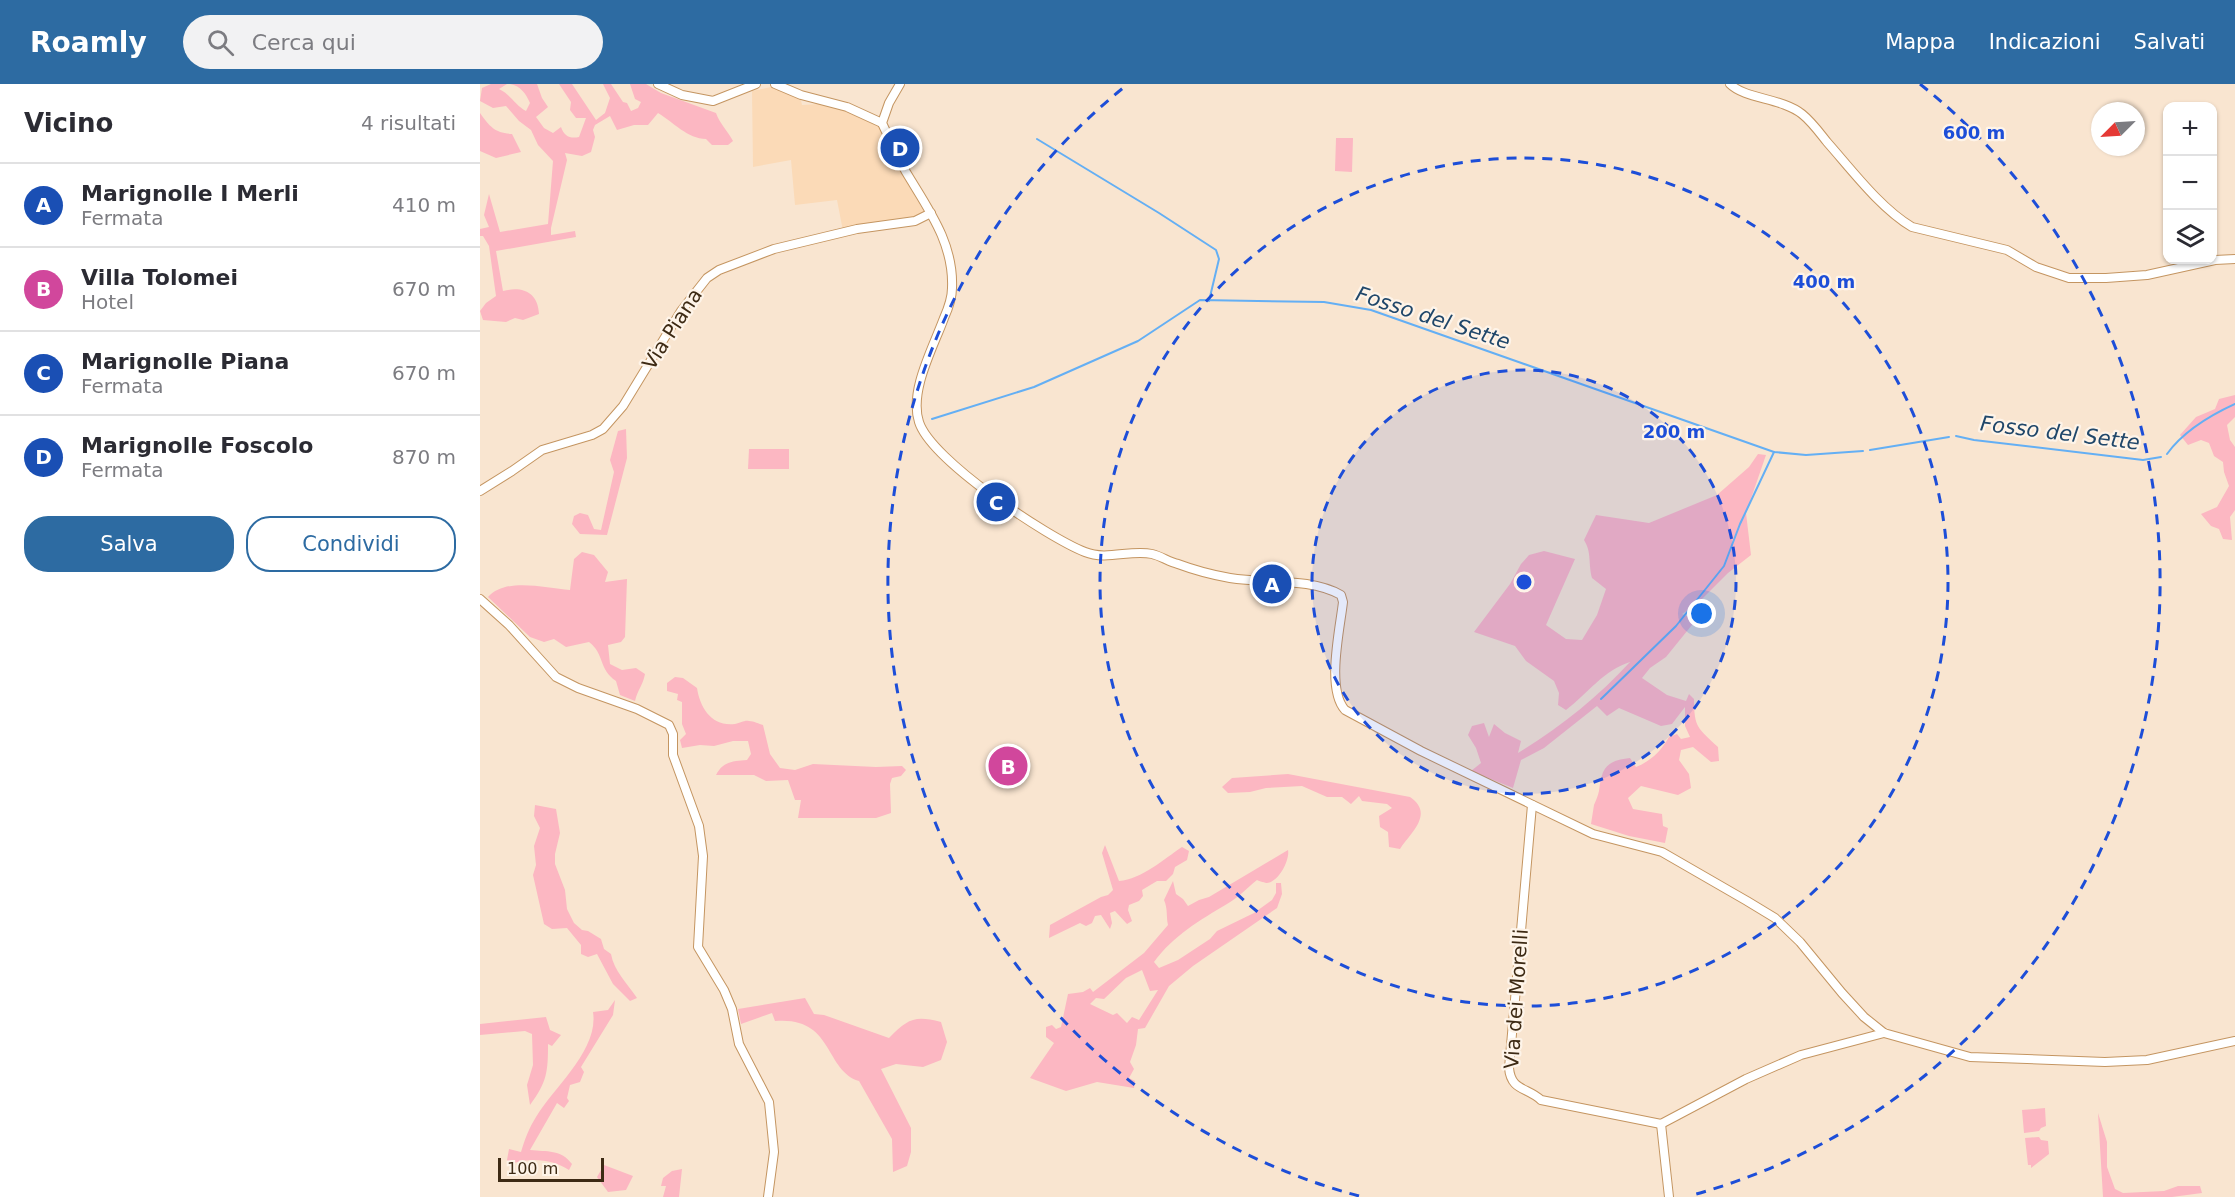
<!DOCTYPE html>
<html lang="it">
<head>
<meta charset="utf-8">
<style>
  :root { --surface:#fff; --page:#f2f2f3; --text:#2b2b33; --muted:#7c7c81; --line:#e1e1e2; --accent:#2d6ba2 }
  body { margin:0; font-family:"DejaVu Sans",sans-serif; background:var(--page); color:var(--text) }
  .controls { position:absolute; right:18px; top:18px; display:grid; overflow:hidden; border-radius:12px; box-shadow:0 2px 4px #0004 }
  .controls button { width:54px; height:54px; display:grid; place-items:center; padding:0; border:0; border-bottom:2px solid var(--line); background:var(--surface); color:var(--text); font:30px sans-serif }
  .compass { position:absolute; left:1611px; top:18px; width:54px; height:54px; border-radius:50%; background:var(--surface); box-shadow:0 2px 4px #0004; rotate:246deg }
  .scale { position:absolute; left:18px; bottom:15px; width:106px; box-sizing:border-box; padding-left:6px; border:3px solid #3d2a14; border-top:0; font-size:16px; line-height:21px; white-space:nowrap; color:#3d2a14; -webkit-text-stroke:4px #fef4e9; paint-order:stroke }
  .you { position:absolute; left:1222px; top:530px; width:21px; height:21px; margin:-15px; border:4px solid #fff; border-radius:50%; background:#1a73e8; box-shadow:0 0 0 9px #1a73e833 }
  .badge { display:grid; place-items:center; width:39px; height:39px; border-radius:50%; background:var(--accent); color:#fff; font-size:20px; font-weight:700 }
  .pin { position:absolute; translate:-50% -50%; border:3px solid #fff; box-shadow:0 2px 6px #0006 }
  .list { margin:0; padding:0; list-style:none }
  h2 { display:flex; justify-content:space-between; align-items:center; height:78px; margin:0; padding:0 24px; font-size:26px }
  h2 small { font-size:20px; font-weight:400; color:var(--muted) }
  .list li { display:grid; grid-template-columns:39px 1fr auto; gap:18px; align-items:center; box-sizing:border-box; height:84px; padding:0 24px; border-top:2px solid var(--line) }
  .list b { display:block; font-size:22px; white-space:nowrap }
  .list p { margin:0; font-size:20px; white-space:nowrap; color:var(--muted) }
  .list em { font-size:20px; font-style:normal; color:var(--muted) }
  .actions { display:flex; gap:12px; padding:18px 24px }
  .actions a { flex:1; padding:14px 0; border:2px solid var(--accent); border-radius:24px; text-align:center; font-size:21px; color:var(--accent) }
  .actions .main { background:var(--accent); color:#fff }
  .icon { flex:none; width:33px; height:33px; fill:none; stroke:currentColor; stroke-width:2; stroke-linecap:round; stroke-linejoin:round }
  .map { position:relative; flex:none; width:1755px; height:1113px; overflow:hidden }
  header { display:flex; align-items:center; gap:36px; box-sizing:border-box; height:84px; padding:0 30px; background:var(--accent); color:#fff }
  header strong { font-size:28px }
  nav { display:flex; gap:33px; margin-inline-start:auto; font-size:21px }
  .search { width:420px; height:54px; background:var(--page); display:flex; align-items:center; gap:15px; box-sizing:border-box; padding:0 21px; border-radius:33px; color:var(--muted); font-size:22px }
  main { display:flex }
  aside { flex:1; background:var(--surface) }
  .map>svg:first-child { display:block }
  .built { fill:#fbdab7 }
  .green { fill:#fcb7c2; fill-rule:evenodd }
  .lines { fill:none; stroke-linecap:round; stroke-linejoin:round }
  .stream { stroke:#64aff4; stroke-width:2 }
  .street-casing { stroke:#c49561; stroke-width:10 }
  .street { stroke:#fff; stroke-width:8 }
  .ring { fill:none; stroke:#1d4ed8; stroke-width:3; stroke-dasharray:10 8 }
  .labels { text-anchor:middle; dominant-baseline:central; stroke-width:4.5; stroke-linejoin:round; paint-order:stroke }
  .street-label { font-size:20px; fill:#3d2a14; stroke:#fef4e9 }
  .water-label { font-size:21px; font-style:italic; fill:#20476a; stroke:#fef4e9 }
  .centre { fill:#1d4ed8; stroke:#fef4e9; stroke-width:3 }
  .ring-label { font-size:18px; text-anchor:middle; font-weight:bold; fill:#1d4ed8; stroke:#fef4e9; stroke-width:4.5; stroke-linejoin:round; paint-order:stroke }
</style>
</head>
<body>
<header>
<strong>Roamly</strong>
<div class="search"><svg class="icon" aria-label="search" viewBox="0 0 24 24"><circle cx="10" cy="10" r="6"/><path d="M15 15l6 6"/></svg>Cerca qui</div>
<nav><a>Mappa</a><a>Indicazioni</a><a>Salvati</a></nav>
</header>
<main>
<aside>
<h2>Vicino<small>4 risultati</small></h2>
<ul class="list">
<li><span class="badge" style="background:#1a4fb4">A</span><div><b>Marignolle I Merli</b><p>Fermata</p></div><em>410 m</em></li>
<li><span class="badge" style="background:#d1479c">B</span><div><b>Villa Tolomei</b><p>Hotel</p></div><em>670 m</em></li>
<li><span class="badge" style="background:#1a4fb4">C</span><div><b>Marignolle Piana</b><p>Fermata</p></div><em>670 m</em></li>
<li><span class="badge" style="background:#1a4fb4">D</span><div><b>Marignolle Foscolo</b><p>Fermata</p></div><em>870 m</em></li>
</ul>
<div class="actions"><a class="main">Salva</a><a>Condividi</a></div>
</aside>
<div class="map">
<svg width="1755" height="1113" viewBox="0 0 1755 1113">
  <rect width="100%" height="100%" fill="#f9e5d0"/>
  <path class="built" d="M291,3L321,16L322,21L339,20L366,27L401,44L419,85L444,128L437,133L363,147L357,116L315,121L311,76L273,83L272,7Z"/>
  <g class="green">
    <path d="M11,0H27L19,5C30,10 35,21 46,27L50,19C46,10 41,2 30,0H57L62,14L68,23L56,33L64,44L73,49L81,43C84,52 90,55 99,53L106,34H96L90,26L91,18L79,0H92L116,36L125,29L130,14L123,0H131L143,18L147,19L151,27L158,24L161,18L155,15L150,0H166L181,9L236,29C240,40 247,46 253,57L248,61H232L226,55C208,55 193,38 178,29L168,41H154L137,46L130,32L115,41L113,46L115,53L111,68L102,72L85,69L87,76L71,144V151L95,147L96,153L16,167L23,207C42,202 58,208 59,230L43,236L35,234L26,238L3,236L0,227L6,219L16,212L9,162L3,152H0V145L9,143L4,131L9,110L20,148L68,140L73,77L58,61L51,46L39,37L26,22L13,24L0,17L2,4Z"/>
    <path d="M0,29C10,43 15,49 32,50L41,68L16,74L0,67Z"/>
    <path d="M856,54H873L872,88L855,87Z"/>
    <path d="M1755,311V333L1747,341L1750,356L1755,363V426L1750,433L1752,456L1743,455L1739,445L1731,442L1721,430L1737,423L1749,402L1744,388L1743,378L1734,372L1729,359L1721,356L1708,361L1700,351L1716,333L1735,325L1739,315Z"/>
    <path d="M146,345L147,374L127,451L100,450L92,440L94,432L100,429L108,431L114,445L121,446L134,388L130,376L138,347Z"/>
    <path d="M269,365H309V385H268Z"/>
    <path d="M1278,370L1286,371L1266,429L1271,471L1248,489L1216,521L1202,530L1216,536L1186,573L1170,584L1162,594L1187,611L1206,617L1209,610L1214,615C1214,644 1218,644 1238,663L1239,677L1231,678L1213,663L1201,666L1199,676L1209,690L1211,704L1198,711L1161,702L1148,714L1153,725L1182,730L1183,742L1188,744L1185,759L1149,752L1111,740C1112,734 1113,727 1114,721C1116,716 1118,712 1119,707C1122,684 1125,677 1150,674L1156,683C1171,677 1181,667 1189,653L1197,650L1201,655L1210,653L1205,642V623L1192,640L1181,642L1139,624L1127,632L1117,622L1064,664L1041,676L1033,704L991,687L1001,679L996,664L988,651L992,642L1004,639L1009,653L1014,640L1025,649L1041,657L1038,669C1079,644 1117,614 1150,578C1124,586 1108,609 1086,626L1078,621L1079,609L1074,597L1046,577L1035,562L994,548L1030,500L1041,480L1049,471L1064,467L1095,475L1066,541L1086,555L1102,556L1117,531L1126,505L1112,494C1108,479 1112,469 1104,456L1116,431L1169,439L1237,411L1269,383Z"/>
    <path d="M102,468L114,471L128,488L125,498L147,495L145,553L141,558L128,561L130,580L142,586L156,584L165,590C163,601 158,605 155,617L140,611L136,597C118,585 125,570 109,558L86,563L74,555L64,558L50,553L8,513C26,493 65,504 90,506L94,475Z"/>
    <path d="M195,593L203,594L217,604C220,624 232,643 255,640C261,639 264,636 269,637C274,637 279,640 283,641L290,670L300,684L315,686L333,680L396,683L422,682L426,686L421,692L412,694L410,700L411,729L396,734H318L321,716H315L308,696L286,697L274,691H236C243,677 254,677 267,676L271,670L268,657H253L234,662L220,661L202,664L200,656L206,650L202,640V618L197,616L198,610L187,607V599Z"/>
    <path d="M808,690L930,713C955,730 930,749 920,765L909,763L908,748L900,743L899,732L912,724L907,720L882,717L879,712L871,720L862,713H847L822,702L786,704L770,708L748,709L742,703L752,694Z"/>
    <path d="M55,721L76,725L80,749L75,770V780L85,806L87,825L94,839L102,846L108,847L121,855L124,865L131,870C134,887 147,899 157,914L150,917L133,900L117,870L108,873L101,870V861L87,844L72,845L64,840L53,791L56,781L54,762L60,744L54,732Z"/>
    <path d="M625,761L639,797C662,795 684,775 702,763L709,767L707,776L695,783L693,790L686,797H677L662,806L663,812L659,817L649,821L648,826L652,837L647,840L635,827L630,829L632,839L630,845L621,831L615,832L612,839L606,842L600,839L569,854L570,841L621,813L628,811L633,806L622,769Z"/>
    <path d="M808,766C810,776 799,798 787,799C786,799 779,797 777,796C767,804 758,814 747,820C720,836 693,852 674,878L679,884L698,876L730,855L737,847L774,829L792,816L796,809V799H801L802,810L797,824L713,882L689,902L665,944L658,945L656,961L650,978L654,985L649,994L655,997L654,1004L617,998L586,1007L550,994L574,959L566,953V943L572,941L576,945L581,943L588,910L603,908L610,904L613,908L664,869L688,841C686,832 688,825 684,816L693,797L696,810L703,815L708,822L719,816L729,813ZM662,886L670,907L678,906L659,936L652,933L647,939L637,929L633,931L610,920L616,914L624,915L646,894Z"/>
    <path d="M325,914L334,930L344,931L409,954C428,935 434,931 461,938L467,958L461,976L443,983L416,980L401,985L431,1044V1068L427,1082L413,1088L412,1055L379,997C344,986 354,932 295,937L292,929L261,940L258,925Z"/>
    <path d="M135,916L133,931L101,983L104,988L100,998L90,1001L87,1014L89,1017L84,1024L77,1019L50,1066C67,1068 81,1065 92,1080L89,1086C73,1075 50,1073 31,1080L27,1076L29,1065L41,1068C45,1055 49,1044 56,1033C74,1003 119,966 113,928L128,926Z"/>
    <path d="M66,933L70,946L81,951L72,962L68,960C68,988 67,998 50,1021L47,1001L53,981L52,950L45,947L0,951V940Z"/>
    <path d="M1565,1024L1566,1042L1561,1044L1559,1047L1544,1049L1542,1026Z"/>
    <path d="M1618,1029L1627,1058V1083L1635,1105L1643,1109L1684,1107L1698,1102H1720L1722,1109L1692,1113H1623Z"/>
    <path d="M1559,1053L1561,1056L1568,1057L1569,1070L1551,1084V1081H1548L1545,1054Z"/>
    <path d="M124,1081L153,1092L146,1106L128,1108L117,1093Z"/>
    <path d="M202,1085L199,1113H183L186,1102H181L183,1094L192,1087Z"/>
  </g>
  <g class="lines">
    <g class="stream">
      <path d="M557,55L679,129L736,166L739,175L729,217"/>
      <path d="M452,335L554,303L658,257L720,216L844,218L891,226L1294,368L1326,371L1383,367"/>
      <path d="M1476,352L1494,356L1663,376L1681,373"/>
      <path d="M1390,366L1469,353"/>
      <path d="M1687,370C1703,348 1731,331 1755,320"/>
      <path d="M1121,615L1196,542L1244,482L1260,440L1294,368"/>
    </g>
    <g class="street-casing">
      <g id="street">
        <path d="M178,0L202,11L233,17L276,0"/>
        <path d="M295,0L321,11L367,23L402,39"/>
        <path d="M420,0L409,19L402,39C410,56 417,72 426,88C448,125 474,159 472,204C472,214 468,225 464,234C453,264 429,307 439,338C451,376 567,453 605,468C627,477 651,465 672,470C681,472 689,478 698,480C714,486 733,491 750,494C786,500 829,493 861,511L863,518C860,545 846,605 865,626L941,667L1113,750L1182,768L1267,817L1295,834L1320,858L1362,909L1384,933L1404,949L1490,973L1625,978L1667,976L1755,957"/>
        <path d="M1250,0C1265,15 1302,14 1322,30C1332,38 1339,48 1347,58C1371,85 1400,124 1432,143L1527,166L1556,183L1589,194H1626L1667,191L1735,176L1755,175"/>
        <path d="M0,407L32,387L62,366L112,351L123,345L143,322L201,227L227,194L239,186L294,165L377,145L435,137L451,129"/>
        <path d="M0,515L29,541L76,593L98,604L157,625L189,641L193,650V671L219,742L223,772L218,863L244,906L252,925L259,960L289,1018L294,1068L288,1113"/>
        <path d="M1052,721L1029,984C1031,1007 1047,1003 1061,1016L1181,1040L1266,995L1321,971L1404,949"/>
        <path d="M1181,1040L1189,1113"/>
      </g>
    </g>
    <use href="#street" class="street"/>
  </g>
  <circle cx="1044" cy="498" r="212" fill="#1d4ed8" fill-opacity=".12"/>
  <g class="ring">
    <circle cx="1044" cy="498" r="212"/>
    <circle cx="1044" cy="498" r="424"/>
    <path d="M879 1112A636 636 0 0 1 648 0M1440 0A636 636 0 0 1 1209 1112"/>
  </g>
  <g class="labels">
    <g class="street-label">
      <text transform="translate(192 245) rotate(-57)">Via Piana</text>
      <text transform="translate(1036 915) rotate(-86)">Via dei Morelli</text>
    </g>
    <g class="water-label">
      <text transform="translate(953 234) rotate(18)">Fosso del Sette</text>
      <text transform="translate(1580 349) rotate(7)">Fosso del Sette</text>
    </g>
  </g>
  <circle cx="1044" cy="498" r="9" class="centre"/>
  <g class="ring-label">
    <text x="1494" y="55">600 m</text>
    <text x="1344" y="204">400 m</text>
    <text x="1194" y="354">200 m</text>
  </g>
</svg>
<div class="controls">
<button>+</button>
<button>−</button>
<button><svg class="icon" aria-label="layers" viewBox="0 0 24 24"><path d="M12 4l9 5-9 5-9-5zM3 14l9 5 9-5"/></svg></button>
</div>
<svg class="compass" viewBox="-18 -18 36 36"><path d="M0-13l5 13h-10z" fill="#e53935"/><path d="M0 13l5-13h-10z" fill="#7c7c81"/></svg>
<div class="scale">100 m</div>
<div class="you"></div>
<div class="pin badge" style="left:792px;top:500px;background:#1a4fb4">A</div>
<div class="pin badge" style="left:528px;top:682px;background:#d1479c">B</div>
<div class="pin badge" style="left:516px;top:418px;background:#1a4fb4">C</div>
<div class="pin badge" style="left:420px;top:64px;background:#1a4fb4">D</div>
</div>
</main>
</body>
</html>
